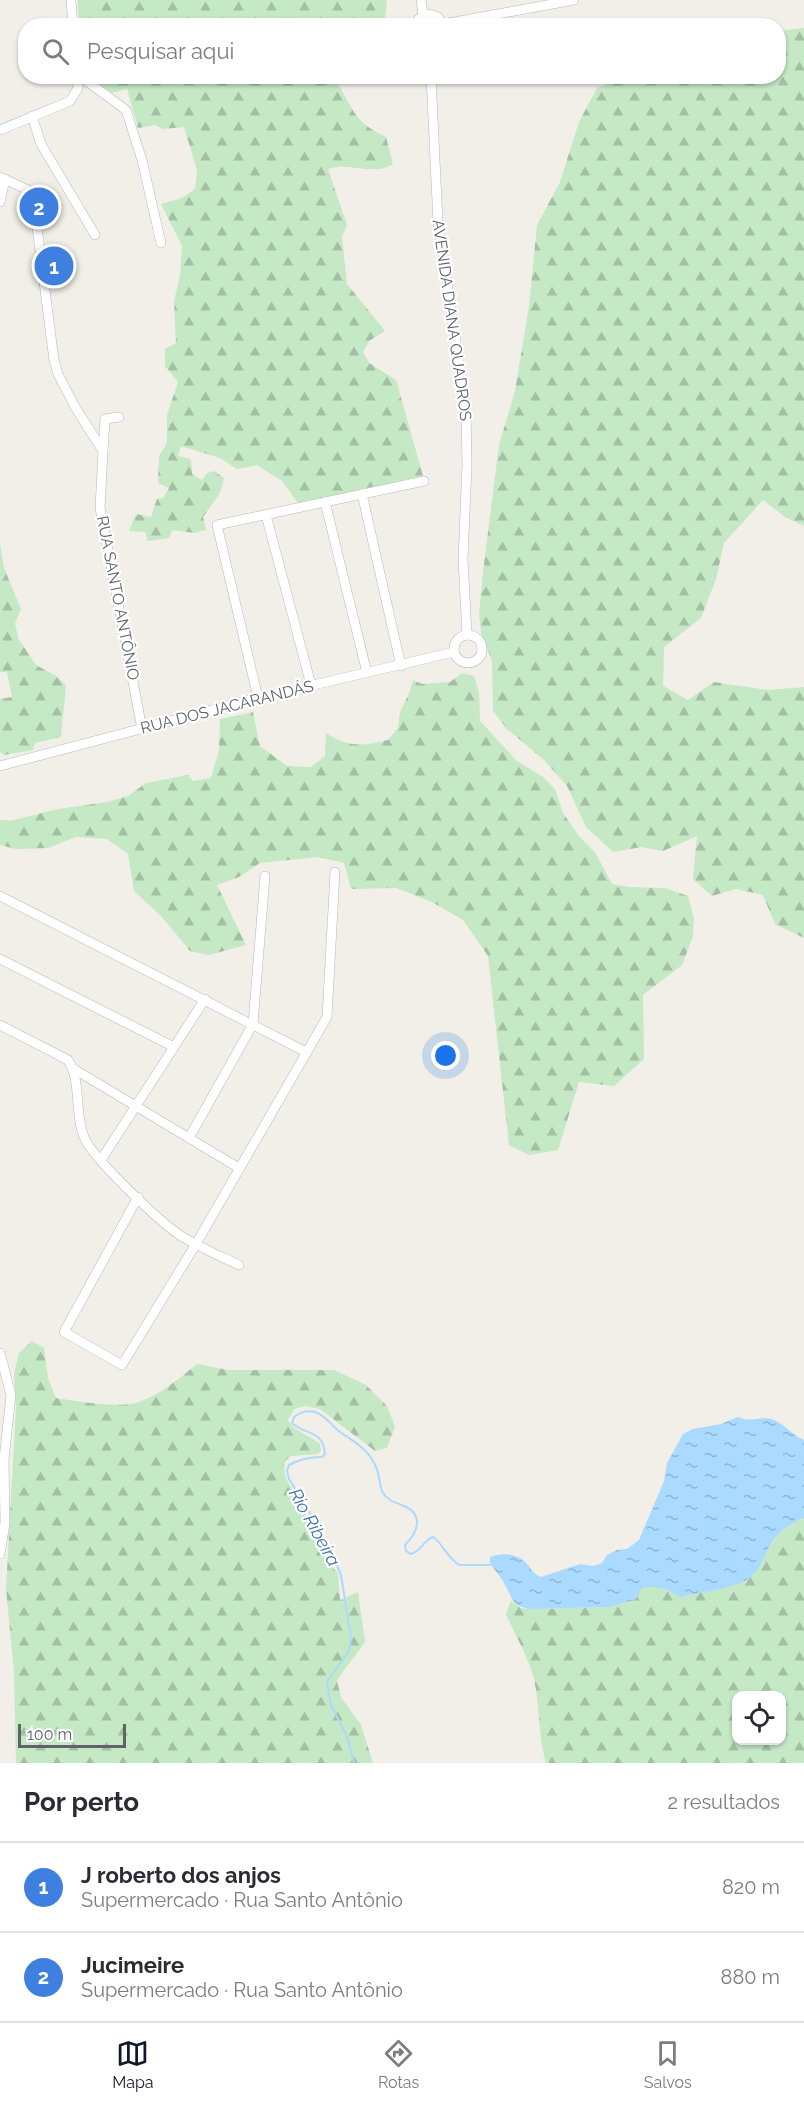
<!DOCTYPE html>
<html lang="pt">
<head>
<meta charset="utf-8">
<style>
  :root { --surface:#fff; --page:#f7f7f7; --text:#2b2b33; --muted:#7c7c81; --line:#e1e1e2; --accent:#111827 }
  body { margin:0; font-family:Raleway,sans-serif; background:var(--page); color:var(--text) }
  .controls { position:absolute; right:18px; bottom:18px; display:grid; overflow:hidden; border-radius:12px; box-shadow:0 2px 4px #0004 }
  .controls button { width:54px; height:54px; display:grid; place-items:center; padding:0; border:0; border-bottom:2px solid var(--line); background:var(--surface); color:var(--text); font:30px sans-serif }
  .scale { position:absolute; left:18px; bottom:15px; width:108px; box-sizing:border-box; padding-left:6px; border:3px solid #5f6368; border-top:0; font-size:16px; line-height:21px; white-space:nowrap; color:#5f6368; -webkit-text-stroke:4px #fff; paint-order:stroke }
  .you { position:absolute; left:446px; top:1056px; width:21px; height:21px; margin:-15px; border:4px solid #fff; border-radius:50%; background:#1a73e8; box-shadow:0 0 0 9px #1a73e833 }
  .badge { display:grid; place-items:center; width:39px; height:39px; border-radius:50%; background:var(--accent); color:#fff; font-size:20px; font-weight:700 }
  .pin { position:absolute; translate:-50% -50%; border:3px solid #fff; box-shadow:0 2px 6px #0006 }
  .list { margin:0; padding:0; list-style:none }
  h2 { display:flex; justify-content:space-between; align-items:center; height:78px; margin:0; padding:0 24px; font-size:26px }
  h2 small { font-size:20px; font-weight:400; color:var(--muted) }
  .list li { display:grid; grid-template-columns:39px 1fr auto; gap:18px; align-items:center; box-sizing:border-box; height:90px; padding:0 24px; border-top:2px solid var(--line) }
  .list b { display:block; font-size:22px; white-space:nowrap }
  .list p { margin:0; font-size:20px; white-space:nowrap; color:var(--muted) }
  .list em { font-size:20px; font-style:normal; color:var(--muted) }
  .icon { flex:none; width:33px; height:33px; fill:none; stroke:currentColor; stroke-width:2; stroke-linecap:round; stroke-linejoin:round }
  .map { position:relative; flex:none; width:804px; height:1763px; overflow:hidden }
  .search { position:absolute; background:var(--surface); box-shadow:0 2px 4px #0004; left:18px; right:18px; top:18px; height:66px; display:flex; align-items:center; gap:15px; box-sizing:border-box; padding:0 21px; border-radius:24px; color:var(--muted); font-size:22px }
  .sheet { height:258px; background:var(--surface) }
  nav { display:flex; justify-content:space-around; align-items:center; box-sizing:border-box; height:84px; border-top:2px solid var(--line); background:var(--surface); font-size:16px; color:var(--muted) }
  nav a { display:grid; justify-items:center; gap:3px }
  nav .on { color:var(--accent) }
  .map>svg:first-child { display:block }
  .forest { fill:url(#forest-firs); fill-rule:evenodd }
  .water { fill:url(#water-ripples) }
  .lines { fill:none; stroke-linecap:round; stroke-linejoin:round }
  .stream { stroke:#aadaff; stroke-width:2 }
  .minor-casing { stroke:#b5b8bc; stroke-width:10 }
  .minor { stroke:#fff; stroke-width:9 }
  .labels { text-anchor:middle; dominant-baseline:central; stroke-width:4.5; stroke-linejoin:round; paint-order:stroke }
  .street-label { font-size:16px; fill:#5f6368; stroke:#fff }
  .water-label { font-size:18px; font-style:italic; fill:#4174aa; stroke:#fff }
</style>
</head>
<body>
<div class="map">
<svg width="804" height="1763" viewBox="0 0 804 1763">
  <defs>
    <pattern id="forest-firs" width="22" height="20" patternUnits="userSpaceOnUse" patternTransform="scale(1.5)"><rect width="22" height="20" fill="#c5e8c5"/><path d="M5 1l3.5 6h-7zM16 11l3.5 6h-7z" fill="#a3c0a4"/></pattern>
    <pattern id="water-ripples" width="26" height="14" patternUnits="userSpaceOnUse" patternTransform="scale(1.5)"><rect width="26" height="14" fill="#aadaff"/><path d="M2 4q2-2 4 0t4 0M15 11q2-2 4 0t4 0" fill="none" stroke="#8eb4d2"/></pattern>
  </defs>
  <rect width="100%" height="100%" fill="#f1efe8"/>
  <g class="forest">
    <path d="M78,0H387L385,17L377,25L79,26Z"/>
    <path d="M804,28V526L785,517L763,500L724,543L716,579L701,618L664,647L663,686L688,700L714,682L768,690L804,687V938L775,924L763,895L736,889L712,896L693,879L697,836L663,851L642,847L613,852L586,827L567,786L544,760L507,729L493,711L492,661L481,632L479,614L483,572L499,445L515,391L529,307L537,225L560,182L579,122L597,88L625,77L778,76L779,31Z"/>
    <path d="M90,77H333C354,105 349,120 386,137L393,164C372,177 352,161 328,169L347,225L342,237L347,284L385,331L369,341L363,352L369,363L396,380L423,476L298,503L282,481L257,465L237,469L220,458L181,446L178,456L191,459L192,474L202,480L208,473L214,471L224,478L220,493L203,517L206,530L194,533L172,530L169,538L147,541L146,532L129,531L136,514L151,517L157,499L163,498L169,488L158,483L159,456L167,443V415L178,382L165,366V349L176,343L174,301L180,276L182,246L161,204L182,198L195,189L197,170L184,127L163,129L155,125L138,128L127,89L112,93Z"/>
    <path d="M0,543L4,568L21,609L15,623L18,638L36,665L56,676L66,685L61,737L35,743L33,750L4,755L0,752V699L12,697L7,672H0Z"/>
    <path d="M462,673L474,676L479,692L480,721L517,761L543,777L555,789L563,813L579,836L596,854L612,884L629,887L665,888L688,896L694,919L693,936L682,965L643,995L644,1059L614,1086L579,1082L558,1150L529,1155L509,1145L488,956L463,920L432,902L396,888L351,889L344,863L318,857L260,863L239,877L217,885L246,945L209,955L190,951L161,916L134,891L128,854L107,839L76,837L48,848L16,849L0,845V820L10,821L58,809L107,802L128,796L146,783L188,775L193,781L211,778L219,750L220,719L253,712L260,746L287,766L311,767L325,756L326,733C349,748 363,746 388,740L398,728L400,712L410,691L413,680L422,684L450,682Z"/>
    <path d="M32,1341L44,1348L48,1378L56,1398C77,1401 120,1409 139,1402C161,1394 180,1378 197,1364L228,1370H334L366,1385L387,1406L395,1427L387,1448L375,1451L320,1409L305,1406L294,1409L288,1420C297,1434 308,1434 320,1444L321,1450L318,1454L290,1456L284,1463L285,1476L306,1516L319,1546L328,1563L338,1573L340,1600L358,1592L365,1642C356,1656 345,1667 337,1681L341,1697L361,1725L373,1763H16L14,1673L6,1589L16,1408L14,1374L19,1353Z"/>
    <path d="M804,1518V1763H546C538,1736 540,1707 534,1679C527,1653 516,1638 506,1614L511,1601L521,1608L533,1609L610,1607L635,1599L642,1588L655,1585L671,1591L718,1589L747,1581L778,1534L792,1524ZM736,1696H782V1740H736Z"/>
  </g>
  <path class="water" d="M738,1417C753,1423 757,1416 771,1419C784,1423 792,1435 804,1440V1518C791,1524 778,1531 771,1544C763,1557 761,1569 748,1579C736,1588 696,1593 680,1597C667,1588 657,1585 642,1588L636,1599L610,1607L533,1609C512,1607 514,1601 505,1585C501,1577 496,1571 490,1564V1557C500,1553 514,1553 523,1560C531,1566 531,1573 541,1577L580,1564L593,1566L602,1563L607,1555L617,1550L627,1549L639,1540L664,1481L667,1463L683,1434L693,1429L721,1424Z"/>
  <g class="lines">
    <path class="stream" d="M354,1763L348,1739L331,1705L327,1682L349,1651L351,1638L341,1575L335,1561L327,1556L309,1511L289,1479L287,1471L289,1465C300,1459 310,1457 322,1457L325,1454C323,1429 306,1436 292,1423L294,1417C301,1412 306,1410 315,1412C325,1415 332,1426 340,1432C355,1442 369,1450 376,1467C380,1475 379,1486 383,1493C391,1506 411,1503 416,1517C420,1528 412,1538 405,1545L406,1551L411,1554C421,1551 424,1540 433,1537C444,1545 445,1555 459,1565H490"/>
    <g class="minor-casing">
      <g id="minor">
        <path d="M71,0L73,26"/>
        <path d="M421,0L423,15"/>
        <path d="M443,24L574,0"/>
        <path d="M415,26C418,15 428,12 438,17L443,26"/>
        <path d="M80,76L126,110L142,160L161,243"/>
        <path d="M431,76L438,223L466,408L467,465L463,559L467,635"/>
        <path d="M32,116L41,144L95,235"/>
        <path d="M0,130L70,101L78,88L77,76"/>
        <path d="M0,177L28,190L35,212L54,360L58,374L75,407L103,451L100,508L142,729"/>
        <path d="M0,202L5,179"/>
        <path d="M103,451L105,419L119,417"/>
        <path d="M362,494L401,666"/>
        <path d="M325,502L367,673"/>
        <path d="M266,515L311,685"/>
        <circle cx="468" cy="649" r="14"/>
        <path d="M258,698L217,525L424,481"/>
        <path d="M0,766L258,698L454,652"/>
        <path d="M0,896L306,1052"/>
        <path d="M0,959L174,1047"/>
        <path d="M0,1025L68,1060C82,1082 74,1113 84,1137C92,1158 160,1222 181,1236C199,1247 220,1256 239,1265"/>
        <path d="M74,1069L239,1168"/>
        <path d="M189,1138L253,1024L265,876"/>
        <path d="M101,1160L205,999"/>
        <path d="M138,1197L64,1332L122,1365L196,1244L327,1017L335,872"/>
        <path d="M0,1353L11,1395L4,1459L5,1523L0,1554"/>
      </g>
    </g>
    <use href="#minor" class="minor"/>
  </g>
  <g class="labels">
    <g class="street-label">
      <text transform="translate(452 320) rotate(82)">AVENIDA DIANA QUADROS</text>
      <text transform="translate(118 598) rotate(79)">RUA SANTO ANTÔNIO</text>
      <text transform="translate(227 707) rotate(-14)">RUA DOS JACARANDÁS</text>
    </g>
    <g class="water-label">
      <text transform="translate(315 1527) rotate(61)">Rio Ribeira</text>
    </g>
  </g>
</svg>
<div class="controls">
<button><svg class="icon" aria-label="locate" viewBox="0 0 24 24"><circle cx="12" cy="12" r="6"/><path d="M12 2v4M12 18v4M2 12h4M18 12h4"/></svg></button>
</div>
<div class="scale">100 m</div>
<div class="you"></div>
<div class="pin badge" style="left:54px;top:266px;background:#3f7fe0">1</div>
<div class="pin badge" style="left:39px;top:207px;background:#3f7fe0">2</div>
<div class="search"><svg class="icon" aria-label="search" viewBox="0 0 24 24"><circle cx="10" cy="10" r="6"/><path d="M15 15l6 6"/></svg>Pesquisar aqui</div>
</div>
<section class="sheet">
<h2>Por perto<small>2 resultados</small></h2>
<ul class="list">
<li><span class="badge" style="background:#3f7fe0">1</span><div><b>J roberto dos anjos</b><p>Supermercado · Rua Santo Antônio</p></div><em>820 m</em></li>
<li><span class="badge" style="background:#3f7fe0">2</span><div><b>Jucimeire</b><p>Supermercado · Rua Santo Antônio</p></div><em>880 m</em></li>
</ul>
</section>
<nav>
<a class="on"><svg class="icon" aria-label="map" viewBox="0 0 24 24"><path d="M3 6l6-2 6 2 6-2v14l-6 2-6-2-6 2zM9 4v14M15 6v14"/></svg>Mapa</a>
<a><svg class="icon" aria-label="directions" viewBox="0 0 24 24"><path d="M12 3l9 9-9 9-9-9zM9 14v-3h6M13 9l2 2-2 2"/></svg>Rotas</a>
<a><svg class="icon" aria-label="saved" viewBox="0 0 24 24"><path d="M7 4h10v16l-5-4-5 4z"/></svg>Salvos</a>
</nav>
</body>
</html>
